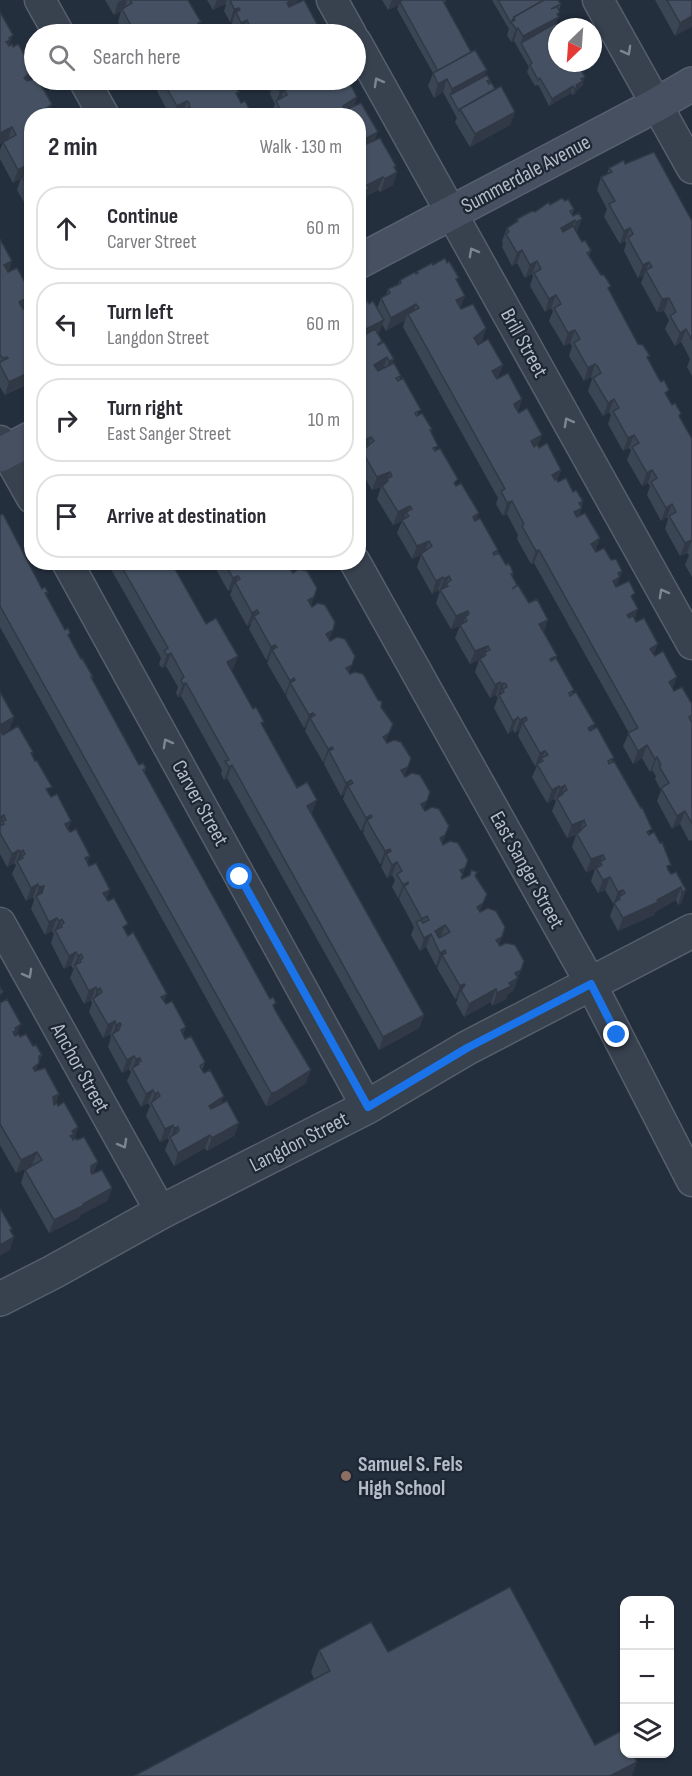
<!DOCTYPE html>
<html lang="en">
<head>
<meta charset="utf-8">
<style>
  :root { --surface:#fff; --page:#f7f7f7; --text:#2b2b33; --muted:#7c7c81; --line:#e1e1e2 }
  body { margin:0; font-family:"Sofia Sans Condensed",sans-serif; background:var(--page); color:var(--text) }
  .controls { position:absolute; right:18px; bottom:18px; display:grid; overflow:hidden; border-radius:12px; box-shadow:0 2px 4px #0004 }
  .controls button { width:54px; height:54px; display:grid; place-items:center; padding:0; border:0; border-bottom:2px solid var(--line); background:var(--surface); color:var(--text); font:30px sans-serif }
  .compass { position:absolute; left:548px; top:18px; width:54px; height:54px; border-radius:50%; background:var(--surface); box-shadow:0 2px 4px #0004; rotate:205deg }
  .stop { position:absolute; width:18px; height:18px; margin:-14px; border:4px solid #1a73e8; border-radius:50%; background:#fff }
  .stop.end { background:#1a73e8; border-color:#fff; box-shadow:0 2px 6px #0008 }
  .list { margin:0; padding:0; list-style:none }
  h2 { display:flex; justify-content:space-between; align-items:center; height:78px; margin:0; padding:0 24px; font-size:26px }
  h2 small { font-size:20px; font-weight:400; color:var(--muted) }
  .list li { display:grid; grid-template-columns:39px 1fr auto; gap:18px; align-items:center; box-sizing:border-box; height:84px; margin:0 12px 12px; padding:0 12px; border:2px solid var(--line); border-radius:24px }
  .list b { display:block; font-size:22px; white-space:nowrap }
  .list p { margin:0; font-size:20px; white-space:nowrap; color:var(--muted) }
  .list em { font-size:20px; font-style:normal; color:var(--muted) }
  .icon { flex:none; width:33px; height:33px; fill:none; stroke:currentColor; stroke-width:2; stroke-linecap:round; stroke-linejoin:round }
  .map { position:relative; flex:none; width:692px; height:1776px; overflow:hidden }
  .search { position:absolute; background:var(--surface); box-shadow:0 2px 4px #0004; left:24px; top:24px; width:342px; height:66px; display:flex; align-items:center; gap:15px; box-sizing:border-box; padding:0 21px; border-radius:33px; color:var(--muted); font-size:22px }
  .panel { position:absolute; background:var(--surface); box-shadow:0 2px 4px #0004; left:24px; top:108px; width:342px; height:462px; border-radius:24px }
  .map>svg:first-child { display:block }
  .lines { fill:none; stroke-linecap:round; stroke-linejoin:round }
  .minor-casing { stroke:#565f6c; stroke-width:33 }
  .tertiary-casing { stroke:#565f6c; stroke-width:36 }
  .secondary-casing { stroke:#565f6c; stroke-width:36 }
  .minor { stroke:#38414e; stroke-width:30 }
  .tertiary { stroke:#38414e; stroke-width:33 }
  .secondary { stroke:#465061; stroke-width:33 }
  .wall { fill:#3b4654 }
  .shaded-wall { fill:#303945 }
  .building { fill:#455162; stroke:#303945; stroke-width:1.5; fill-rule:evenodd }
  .oneway { stroke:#7c8592 }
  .route { stroke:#1a73e8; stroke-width:8 }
  .education-dot { fill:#8d6e63; stroke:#1d2633; stroke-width:2 }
  .labels { text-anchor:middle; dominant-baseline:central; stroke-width:4.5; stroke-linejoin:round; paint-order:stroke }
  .street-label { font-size:21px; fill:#b4bcc9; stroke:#1d2633 }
  .poi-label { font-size:21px; font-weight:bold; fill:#b4bcc9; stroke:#1d2633; text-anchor:start }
</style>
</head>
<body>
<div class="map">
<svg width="692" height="1776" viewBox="0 0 692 1776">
  <rect width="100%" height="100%" fill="#242f3e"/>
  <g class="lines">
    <g class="minor-casing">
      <g id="minor">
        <path d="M40,0L59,34"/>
        <path d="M332,0L351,34"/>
        <path d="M598,0L692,168"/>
        <path d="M356,42L692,644"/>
        <path d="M84,80L104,116"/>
        <path d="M0,441L32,498"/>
        <path d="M67,562L367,1107"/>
        <path d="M355,562L591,984L692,1181"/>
        <path d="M0,923L161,1212"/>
      </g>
    </g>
    <g class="tertiary-casing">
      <path id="tertiary" d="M0,1299L53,1272L161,1212L367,1107L467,1048L692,931"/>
    </g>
    <g class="secondary-casing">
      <g id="secondary">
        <path d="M358,262L656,105L692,84"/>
        <path d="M0,455L32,438"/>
      </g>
    </g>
    <use href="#minor" class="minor"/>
    <use href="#tertiary" class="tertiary"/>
    <use href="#secondary" class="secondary"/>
  </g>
  <g class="wall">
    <path d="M105,0H188L200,29L203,34H207H125L118,22L121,11L114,15Z"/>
    <path d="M207,0H298L296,3L319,28L317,34H243L242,33L236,34L231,25L233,21L230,22L224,11L226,5L225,4L213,10Z"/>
    <path d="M382,0H446L444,5L484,76L490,80L489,84L495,89L515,112L510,125L470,147L455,122L457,118L443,92L434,98L428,86L433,73L397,9L399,5L388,10Z"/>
    <path d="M492,0H542V1L561,4L559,10L556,23L583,84L580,88L576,91L575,94L572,95L571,93L549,106L539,86L537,85L535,86L527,72L529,67L519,50L514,41L511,42L507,35L509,29Z"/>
    <path d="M655,0H692L675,36Z"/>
    <path d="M0,12L9,46L29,81L52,104L48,115L52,116H32V216L17,190L21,178L13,183L0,159V150L3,142L0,144Z"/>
    <path d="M150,80H232L237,96L241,103L253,116H170L157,91L161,80L152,84Z"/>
    <path d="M263,80H348L357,97L354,106L375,140L396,166L395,169L397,172L393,185L380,192L378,190L367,196L365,202L358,205V116H272L271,114L275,104L270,94L271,90L268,91L263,81Z"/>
    <path d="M625,164L692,221V376L687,367L690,359L684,347L681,342L675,346L665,329L669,320L664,311L657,312L641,283L644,275L638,278L624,251L626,243L625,241L620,244L604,217L607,209L597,190L601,177L607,174L609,168Z"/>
    <path d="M565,201L574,209L572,214L573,216L579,213L576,232L582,242L591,250L589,255L638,344L648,359L667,396L672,405L681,413L679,417L692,439V577L685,565L689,555L687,553L680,556L665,529L668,519L667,517L661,521L647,495L650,486L648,483L642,486L627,460L631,450L629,448L623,451L608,424L611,415L609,412L603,416L588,391L592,379L591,377L584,381L569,356L572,346L570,343L564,346L549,321L553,311L551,308L545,312L530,286L533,276L532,274L525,278L517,263L512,266L502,247L503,243L502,241L507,228L516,223L517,219L550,205Z"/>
    <path d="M0,239L12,261L8,272L27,307L32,304V382L5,395L0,387Z"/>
    <path d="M433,265L457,282L461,308L486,328L482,341L478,344L498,378L522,399L518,411L539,448L561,470L557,480L558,482L573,492L583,501L579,516L600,538L595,551L596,552L611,560L622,571L616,587L633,599L635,619L674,691L692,704V841L691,840L689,841L680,824L672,829L664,814L657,801L661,790L655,779L656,776L652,770L650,772L642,758L633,764L623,746L629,733L534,563L531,564L517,539L518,535L507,514L503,516L496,504L498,498L403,327L405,320L386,331L382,324L379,333H378L381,344L391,364L401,376L399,381L419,415L432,429L431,432L436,450L456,486L479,513L477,519L498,550L497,554L506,565L513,573L512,577L516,586L557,656L556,659L573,694L613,762L669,871L686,890L681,903L678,905L676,900L655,912L654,915L618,931L610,916L614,905L605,890L598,893L591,881L595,869L586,872L572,847L576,835L567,838L552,811L556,801L554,799L547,803L532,777L537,766H535L518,736L520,730L515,733L513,730L508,734L494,708L498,697H497L496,695L490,698L475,672L479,660L470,664L455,638L460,626L451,629L436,603L440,591L439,592L438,590L432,594L417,567L421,555L412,559L397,533L402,521L393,525L377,499L381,487L372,490L358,466V461L362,452L358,453V306L369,304L377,308L381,298L386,295L388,289L398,284L400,280L416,274L417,271Z"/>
    <path d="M0,515L42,589L48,592L46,595L139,765L146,768L144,773L274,1008L306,1083L271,1105L266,1106L0,627Z"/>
    <path d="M107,562H171L206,624L238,656L233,669L231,670L312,813V814L424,1015L419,1028L379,1050L227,778L224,780L221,774L222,770L181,696L178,697L176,693L178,687L166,666L162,668L159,664L161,658Z"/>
    <path d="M212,562H295L292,571L293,573L317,588L311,605L329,640L349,673L381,707L386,742L424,810L442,844L463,874L462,879L475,876L480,912L499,945L521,970L513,991L508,994L506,999L492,1006L491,1002L464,1017L456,1003L458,998L455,999L437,968L439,964L436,966L426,947L420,951L411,935L414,927L399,899L400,897L398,898L392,887L395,880L392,875L387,878L381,867L383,863L380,864L363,833L364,829L361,831L343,799L345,794L341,796L324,764L325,760L323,762L305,731L307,726L304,728L286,696L287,693L285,694L267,663L269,659L266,660L249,629L251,624L247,626L230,595L232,590L228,591Z"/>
    <path d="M0,692L14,717L9,730L2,734L33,752L32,754L49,794L71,821L68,829L90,856L87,863L89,866L110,890L106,898L183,1035L205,1062L202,1070L221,1104L239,1123L234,1136L207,1151L205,1148L174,1166L165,1150L169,1140L168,1138L160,1142L146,1116L150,1106L148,1103L141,1107L127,1081L131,1072L129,1069L122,1073L108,1047L111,1037L110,1034L103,1038L89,1012L92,1003L91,1000L84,1004L70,978L74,968L73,969L71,965L64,969L51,943L54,934L52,931L45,935L31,909L34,900L33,897L26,901L12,874L16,865L14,863L7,867L0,854Z"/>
    <path d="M0,1003L36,1070L59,1094L55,1104L94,1173L112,1188L107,1201L80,1215L79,1218L49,1233L21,1183L25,1170L33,1165L16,1173L0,1145Z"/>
    <path d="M319,1650L388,1652L595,1745L314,1679L311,1672Z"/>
  </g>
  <g class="shaded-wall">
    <path d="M123,0H127L124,10L122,9L121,11L114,15L118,2Z"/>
    <path d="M217,0H227L225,4L213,10Z"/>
    <path d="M291,0H298L295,7L282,16L287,3Z"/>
    <path d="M392,0H409L400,2L399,5L388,10Z"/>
    <path d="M239,8L237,13L236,12L233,21L230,22L234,9Z"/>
    <path d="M560,12L554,30L521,43L523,36Z"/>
    <path d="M692,16V27L675,36L680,23Z"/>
    <path d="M247,20L242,33L237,34L241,23Z"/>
    <path d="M319,28L317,34H308Z"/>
    <path d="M518,28L514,41L511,42L516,29Z"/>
    <path d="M13,35L8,48L6,42L9,38Z"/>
    <path d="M33,70L28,83L24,78Z"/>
    <path d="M487,70L482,83L450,95L452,89Z"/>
    <path d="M585,77L580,88L576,91L575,94L572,95L576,85L581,79Z"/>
    <path d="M447,79L443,92L434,98L438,84Z"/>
    <path d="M154,80H161L152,84Z"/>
    <path d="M273,80H277L274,81L271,90L268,91Z"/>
    <path d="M573,86L571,93L549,106L552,99Z"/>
    <path d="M284,89L280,102H276L280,91Z"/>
    <path d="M357,97L353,110L344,116L343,106Z"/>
    <path d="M187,101L183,114L180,112L179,116H173L177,106Z"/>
    <path d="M52,104L48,116L44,110Z"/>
    <path d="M297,111L295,116H288Z"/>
    <path d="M515,112L510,125L470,147L475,134Z"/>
    <path d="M12,127L8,140L0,144V133Z"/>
    <path d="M378,132L373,145L358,153L363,140Z"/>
    <path d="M31,162L27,175L13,183L18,170Z"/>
    <path d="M396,166L393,175L397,172L393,185L380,192L385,179L394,167Z"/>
    <path d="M383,177L378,190L367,196L365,202L358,205V195L367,185Z"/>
    <path d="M582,219L577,232L571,235L576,222Z"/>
    <path d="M575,220L571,233L556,241L561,228Z"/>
    <path d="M630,228L625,241L620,244L624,231Z"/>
    <path d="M522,250L517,263L512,266L517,253Z"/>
    <path d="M12,261L8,274L4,265Z"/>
    <path d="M537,261L532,274L525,278L530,265Z"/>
    <path d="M649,262L644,275L638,278L643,265Z"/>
    <path d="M32,295L27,308L15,315L19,302Z"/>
    <path d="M556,295L551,308L545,312L549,299Z"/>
    <path d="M465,296L460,309L456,300Z"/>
    <path d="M669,298L664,311L657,312L662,299Z"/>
    <path d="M416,304L411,317L408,314L405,320L386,331L391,318Z"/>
    <path d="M384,320L379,333L358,344V333Z"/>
    <path d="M486,328L482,341L469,351L474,338Z"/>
    <path d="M686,329L681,342L675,346L680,333Z"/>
    <path d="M575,330L570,343L564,346L568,333Z"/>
    <path d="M387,357L383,370L370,378L374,365Z"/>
    <path d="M394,359L389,372L385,374L389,361Z"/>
    <path d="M595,364L591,377L584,381L588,368Z"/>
    <path d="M503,365L498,378L488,384L492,371Z"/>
    <path d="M32,371L31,381L5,395L9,382Z"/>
    <path d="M522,399L517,412L514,404Z"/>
    <path d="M614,399L609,412L603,416L608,403Z"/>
    <path d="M542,435L537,448L526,454L531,441Z"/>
    <path d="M634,435L629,448L623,451L628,438Z"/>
    <path d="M371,437L367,450L358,453V445L360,442Z"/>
    <path d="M561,470L556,483L552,475Z"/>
    <path d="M652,470L648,483L642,486L647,473Z"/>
    <path d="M390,472L385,485L372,490L377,477Z"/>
    <path d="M512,501L507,514L503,516L507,503Z"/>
    <path d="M583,501L580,509L582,508L577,521L574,512L579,503Z"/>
    <path d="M672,504L667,517L661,521L666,508Z"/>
    <path d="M410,506L407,514L406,512L404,520L393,525L398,512Z"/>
    <path d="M479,513L475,526L473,517Z"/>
    <path d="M600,538L595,551L591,544Z"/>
    <path d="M692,540L687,553L680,556L685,543Z"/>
    <path d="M429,541L424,554L412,559L417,546Z"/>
    <path d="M539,550L534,563L531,564L536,551Z"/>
    <path d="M295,562L293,568L289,576V567Z"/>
    <path d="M622,571L617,584L615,590L613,581L618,573Z"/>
    <path d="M238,576L232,590L228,591L233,578Z"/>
    <path d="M449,576L444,589L439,592L444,579Z"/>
    <path d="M443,577L438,590L432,594L436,581Z"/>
    <path d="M314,597L309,610L308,600Z"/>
    <path d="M638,609L634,622L623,628L627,615Z"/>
    <path d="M257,610L251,624L247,626L252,613Z"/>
    <path d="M468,611L462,625L451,629L456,616Z"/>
    <path d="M548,620L544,633L539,624Z"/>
    <path d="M333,630L328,643L326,634Z"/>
    <path d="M658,644L653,657L650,649Z"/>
    <path d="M275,645L273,652L272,650L269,659L266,660L271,647Z"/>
    <path d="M488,646L482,659L470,664L475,651Z"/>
    <path d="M171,653L166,666L162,668L167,655Z"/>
    <path d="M238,656L233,669L222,675L227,662Z"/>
    <path d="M352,665L347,678L346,668Z"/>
    <path d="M677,677L672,690L669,682Z"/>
    <path d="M294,678L292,685L290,683L287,693L285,694L290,681Z"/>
    <path d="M500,682L496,695L490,698L495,685Z"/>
    <path d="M186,683L181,696L178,697L183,684Z"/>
    <path d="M504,683L500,696L499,695L497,697L501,684Z"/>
    <path d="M313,713L307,726L304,728L309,715Z"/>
    <path d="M14,717L9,730L0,736V725Z"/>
    <path d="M518,717L513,730L508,734L513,721Z"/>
    <path d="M526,717L520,730L515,733L520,720Z"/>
    <path d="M393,724L384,746L383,737Z"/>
    <path d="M595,724L590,737L588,728Z"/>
    <path d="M647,745L642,758L633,764L638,751Z"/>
    <path d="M332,747L329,753V751L325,760L323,762L328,749Z"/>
    <path d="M545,751L539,764L535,766L540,753Z"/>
    <path d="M657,757L652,770L650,772L655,759Z"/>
    <path d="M232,765L227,778L224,780L229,767Z"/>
    <path d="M408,767L403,780L401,770Z"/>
    <path d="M351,780L345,794L341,796L346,783Z"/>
    <path d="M565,785L560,798H557L555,801L560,788Z"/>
    <path d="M559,786L554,799L547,803L552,790Z"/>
    <path d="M317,800L312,813L302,819L307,806Z"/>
    <path d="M427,801L422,814L421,804Z"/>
    <path d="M685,811L680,824L672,829L677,816Z"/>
    <path d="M4,815L0,827V817Z"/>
    <path d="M371,815L368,821L367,820L364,829L361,831L366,818Z"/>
    <path d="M584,820L579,833L567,838L572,825Z"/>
    <path d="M71,821L66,834L65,824Z"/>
    <path d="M449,826L444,839L441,848L440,838Z"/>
    <path d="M390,849L387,856L386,854L383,863L380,864L385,851Z"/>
    <path d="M19,850L14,863L7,867L12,854Z"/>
    <path d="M23,850L19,863L17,861L15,865L20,852Z"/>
    <path d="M603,855L598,868L586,872L591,859Z"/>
    <path d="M90,856L85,869V858Z"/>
    <path d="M468,860L462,876L463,875L459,888L460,870Z"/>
    <path d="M397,862L392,875L387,878L392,865Z"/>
    <path d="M610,877L605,890L598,893L603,880Z"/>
    <path d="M408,882L405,889L404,886L400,897L398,898L403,885Z"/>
    <path d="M38,884L33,897L26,901L31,888Z"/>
    <path d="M44,886L39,899L36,897L39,887Z"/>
    <path d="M681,887L676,900L655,912L654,915L618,931L623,918Z"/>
    <path d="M110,890L105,903L103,893Z"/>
    <path d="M623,890L617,903H614L613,905L618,892Z"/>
    <path d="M686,890L681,903L678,905L682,892Z"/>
    <path d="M487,894L478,916L477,907Z"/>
    <path d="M57,918L52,931L45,935L49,922Z"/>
    <path d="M62,919L57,932L55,930L59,921Z"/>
    <path d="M445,925L440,938H433L435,931Z"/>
    <path d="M431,934L426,947L420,951L424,938Z"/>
    <path d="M502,937L497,950L496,940Z"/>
    <path d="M445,950L439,964L436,966L440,953Z"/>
    <path d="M76,952L71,965L64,969L69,956Z"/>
    <path d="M81,954L76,967L75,965L73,969L78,956Z"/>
    <path d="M521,970L513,991L508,994L506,999L492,1006L497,993L509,983L515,973Z"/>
    <path d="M464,984L462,992L461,990L458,998L455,999L460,986Z"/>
    <path d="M96,987L91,1000L84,1004L89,991Z"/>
    <path d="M100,988L95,1002L94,999L97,990Z"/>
    <path d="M496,989L491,1002L464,1017L469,1004Z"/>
    <path d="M167,994L162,1007L161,997Z"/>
    <path d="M424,1015L419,1028L379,1050L383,1037Z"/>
    <path d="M115,1021L110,1034L103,1038L108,1025Z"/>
    <path d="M120,1023L115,1036L113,1034L116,1025Z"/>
    <path d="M21,1024L16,1037L13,1039L15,1028Z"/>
    <path d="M186,1027L181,1040V1030Z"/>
    <path d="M42,1055L34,1076L33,1068L39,1056Z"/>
    <path d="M134,1056L129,1069L122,1073L127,1060Z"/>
    <path d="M140,1058L135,1071L132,1069L136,1059Z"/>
    <path d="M311,1070L306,1083L271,1105L266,1106L271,1093Z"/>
    <path d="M153,1090L148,1103L141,1107L146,1094Z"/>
    <path d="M158,1092L153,1105L151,1103L155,1094Z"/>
    <path d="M59,1094L55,1107L53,1097Z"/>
    <path d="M224,1096L219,1109L204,1119L209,1106Z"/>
    <path d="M239,1123L234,1136L207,1151L212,1138Z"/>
    <path d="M173,1125L168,1138L160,1142L165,1129Z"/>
    <path d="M78,1127L74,1140L66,1149L72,1131Z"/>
    <path d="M178,1127L173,1140L170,1139L174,1128Z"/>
    <path d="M210,1135L205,1148L174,1166L178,1153Z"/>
    <path d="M37,1152L32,1165L16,1173L21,1160Z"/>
    <path d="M98,1162L93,1175L86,1179L91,1166Z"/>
    <path d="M112,1188L107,1201L80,1215L79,1218L49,1233L54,1220Z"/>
    <path d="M12,1229L8,1241L14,1237L10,1250L0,1256V1245L10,1230Z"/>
    <path d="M637,1762L632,1776H610Z"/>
  </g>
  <g class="building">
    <path d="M130,0H188L201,22L198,23L200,29L203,34L206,32L207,34H150L149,31L142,34H136L122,9L132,3Z"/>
    <path d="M230,0H291L287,3L289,7L304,0L319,28L308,34H248V33L252,31L247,20L241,23L236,12L240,10L239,8L234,9Z"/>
    <path d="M403,0H444L443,1L471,52L438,71L400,2Z"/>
    <path d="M498,0H542V1L514,17L511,23Z"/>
    <path d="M544,0H558L561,4L551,9L557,7L560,12L557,14L559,17L523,36L518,28L516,29L511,22L515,20L514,17Z"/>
    <path d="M667,0H692V16L680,23Z"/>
    <path d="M0,12L13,35L9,38L10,40L6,42L7,43L9,46L12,44L13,47L18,44L33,70L24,78L27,81L34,79L38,80L52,104L44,110L47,115L51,113L52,116H32V162L18,170L3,142L16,135L12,127L0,133Z"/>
    <path d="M556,23L558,27H557V63H577L585,77L581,79L583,81L576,85L577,87L575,89L573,86L552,99L541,80L540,78L538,80L530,65L532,63L521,43Z"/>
    <path d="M475,50L487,70L452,89L447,79L438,84L433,73Z"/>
    <path d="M487,75L490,80L487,81L489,84L491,82L495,89L460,109L459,111L450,95Z"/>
    <path d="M162,80H232L239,92L236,93L241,103L245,101L253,116H182L180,112L190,107L189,103L187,101L177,106Z"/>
    <path d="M277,80H348L357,97L343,106L345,110L361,103L378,132L363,140L366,144L380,138L396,166L394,167L397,172L385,179L383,177L367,185L369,189L358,195V116H295L299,114L297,111L288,116H284L276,101L287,95L284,89L280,91L274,81Z"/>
    <path d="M501,86L515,112L475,134L460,109Z"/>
    <path d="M654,152L692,221V340L686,329L680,333L670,316L676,312L669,298L662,299L646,270L652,267L649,262L643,265L628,238L633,234L630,228L624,231L609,204L615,201L601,177L612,172L609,168L624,160L625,164Z"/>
    <path d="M32,171V194L22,177Z"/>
    <path d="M562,198L565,201L568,199L574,209L570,211L573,216L579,213L582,219L576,222L575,220L561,228L563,232L573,226L582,242L585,240L591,250L587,253L601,275H604L611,286L608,288L638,344L643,345L650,356L647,357L659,379L661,382L664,380L669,390L665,393L672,405L675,403L681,413L679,416L692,439V540L685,543L669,516L676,512L672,504L666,508L651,482L657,478L654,473L652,470L647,473L632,447L639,443L634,435L628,438L613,411L619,408L614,399L608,403L593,378L601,373L598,367L595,364L588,368L574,343L580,339L575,330L568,333L554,308L561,304L556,295L549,299L534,273L541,269L537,261L530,265L522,250L517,253L506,234L509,232L507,228L518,221L517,219L532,211L535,212L549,202L550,205Z"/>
    <path d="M0,239L12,261L4,265L8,272L17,268L32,295L19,302L23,309L32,304V371L9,382L0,365V362L8,358L7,357L3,358L1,356H0Z"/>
    <path d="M445,258L447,263L449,261L459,278L456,279L465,296L456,300L461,309L473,304L486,328L474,338L478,345L488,339L503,365L492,371L497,379L508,373L522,399L514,404L515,407L519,413L527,408L542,435L531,441L534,447L537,444L539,448L547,443L561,470L552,475L555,480L557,479L558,482L566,478L573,492L576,490L583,501L579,503L582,508L574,512L577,517L585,513L600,538L591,544L596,552L604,548L611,560L616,559L622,571L618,573L620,577L613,581L616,587L629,581L635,593L631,596L638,609L627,615L629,618L633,616L636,622L644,618L658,644L650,649L652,652L655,656L663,651L677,677L669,682L672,687L674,691L682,687L692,704V715L689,717L692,723V824L685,811L677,816L661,788L669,783L659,766L661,765L657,757L655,759L647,745L638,751L628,733L638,728L539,550L536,551L522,526L524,524L512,501L507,503L501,491L505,489L408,314L419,308L416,304L391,318L381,298L390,293L388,289L401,283L400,280L415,272L416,274L418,273L417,271L432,263L433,265Z"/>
    <path d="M367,301L369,304L373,301L384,320L358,333V306Z"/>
    <path d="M375,329L382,341L378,344V345L384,342L394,359L389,361L387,357L374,365L378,371L394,363L401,376L396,378L398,381L403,378L421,410L415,413L416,415L417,416L422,413L432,429L430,430L438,446L433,448L435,451L440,448L458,479L454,483L456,486L461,483L479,513L473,517L475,521L480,518L498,550L493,553L494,555L499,553L506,565L508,563L511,567L513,573L511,574L517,585L512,589L518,585L529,603L537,599L548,620L539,624L557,656L550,659L551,661L556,658L574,690L569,693L570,696L576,692L595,724L588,728L590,731L597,727L614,758L608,761L609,764L614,761L641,808L642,807L652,829L647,832L649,835L654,832L660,843L662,842L671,865L667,866L668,870L671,874L676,872L686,890L682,892L681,887L657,900L658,902L623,918L614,903L620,899L619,897L625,893L623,890L618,892L610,877L603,880L596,868L602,865L600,862L605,859L603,855L591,859L577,834L586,825L584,820L572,825L557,798L563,794L562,793L567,790L566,788L565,785L560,788L559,786L552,790L537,764L543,761L541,758L548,755L545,751L540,753L523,723L527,720L526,717L520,720L518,717L513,721L499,695L504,692L503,689L507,687L506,684L504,683L501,684L500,682L495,685L480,659L486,655L484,653L490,650L488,646L475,651L460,625L467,621L465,617L469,614L468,611L456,616L440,590L448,586L446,584L451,580L449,576L444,579L443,577L436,581L421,554L432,546L429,541L417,546L402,520L409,516L406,512L412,509L410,506L398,512L382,486L388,481L387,479L392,476L390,472L377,477L362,451L374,441L371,437L360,442L358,440V336L359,338Z"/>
    <path d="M3,514L42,589L45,587L48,592L45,593L65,630L68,628L70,633L68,635L81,659L82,658L93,677H91L139,765L143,763L146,768L143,770L270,999L273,997L276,1003L273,1005L275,1010L311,1070L276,1092L271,1093L0,606V515Z"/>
    <path d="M119,562H171L206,624L216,618L238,656L227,662L229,666L253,709L256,707L264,722L261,723L297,788L307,782L317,800L307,806L424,1015L383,1037L232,765L229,767L225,761L229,760L186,683L183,684L181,680L184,677L171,653L167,655L164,651L168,648Z"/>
    <path d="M224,562H294L289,567L293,573L299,569L307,571L317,588L314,597L308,600L312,607L318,603L325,605L335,622L333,630L326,634L330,641L337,637L345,639L355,656L352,665L346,668L350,674L355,672L363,674L378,700L382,702L381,707L393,724L389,733L383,737L387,743L394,740L401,742L411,758L408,767L401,770L405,777L412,773L420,775L430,792L427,801L421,804L423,808L425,811L432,807L439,809L449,826L445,835L440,838L443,845L450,841L458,843L468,860L465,868L460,870L463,875L461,877L462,879L470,875L471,870L477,872L475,876L487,894L483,903L477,907L480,912L488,908L496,911L505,927L502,937L496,940L500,946L506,943L515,945L524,961L521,970L515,973L518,978L509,983L511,986L497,993L496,989L469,1004L461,990L465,985L464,984L460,986L442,955L446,953L445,950L440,953L431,934L424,938L416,922L421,920L423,923L429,920L427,916L422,919L404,886L408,884V882L403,885L397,874L402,871L397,862L392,865L386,854L391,851L390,849L385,851L376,836L367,820L372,817L371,815L366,818L348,786L353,783L351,780L346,783L329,751L333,749L332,747L328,749L310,718L315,715L313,713L309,715L290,683L295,680L294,678L290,681L272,650L277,647L275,645L271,647L254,616L259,613L257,610L252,613L235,582L240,579L238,576L233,578ZM445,925L450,932L439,938L435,931Z"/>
    <path d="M0,692L14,717L0,725Z"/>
    <path d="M18,726L33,752L31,753L35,761H37L52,787L46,789L51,797L57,794L71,821L65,824L67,828L70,832L76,829L90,856L85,858L89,866L96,863L110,890L103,893L108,901L114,898L128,924L123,927L128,936L133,932L167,994L161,997L166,1004L172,1001L186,1027L181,1030L183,1035L185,1039L191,1036L205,1062L200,1066L202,1070L204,1073L210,1070L224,1096L209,1106L211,1109L227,1101L239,1123L212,1138L210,1135L178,1153L170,1137L177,1133L179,1130L178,1127L174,1128L173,1125L165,1129L151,1103L160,1096L158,1092L155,1094L153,1090L146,1094L132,1068L139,1064L138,1062L141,1061L140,1058L136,1059L134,1056L127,1060L112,1034L119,1030L121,1024L120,1023L116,1025L115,1021L108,1025L93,999L102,992L100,988L97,990L96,987L89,991L75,965L81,962L80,960L83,958L81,954L78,956L76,952L69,956L55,930L62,927L61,925L64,923L62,919L59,921L57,918L49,922L36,896L42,893L44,886L39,887L38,884L31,888L17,861L23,858L22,856L25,854L23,850L20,852L19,850L12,854L0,833V826L4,824L3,821L6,820L4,815L0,817V730L3,735Z"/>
    <path d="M0,987L3,992L0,995Z"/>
    <path d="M7,999L21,1024L15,1028L16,1031L13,1032L15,1036L19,1034L20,1037L26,1034L33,1046L36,1045L42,1055L39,1056V1063L33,1068L35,1071L45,1068L59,1094L53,1097L54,1105L57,1103L58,1106L64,1102L78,1127L72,1131L74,1134L70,1136L72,1138L73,1140L76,1138L77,1140L84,1137L98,1162L91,1166V1172L92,1174L102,1170L112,1188L83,1204L84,1205L54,1220L25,1170L42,1160L40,1157L37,1152L21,1160L0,1124V1003Z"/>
    <path d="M0,1208L12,1229L10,1230L14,1237L0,1245Z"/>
    <path d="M510,1587L595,1745L621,1731L624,1738V1754H633L637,1762L610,1776H134L330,1671L319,1650L371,1622L388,1652Z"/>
  </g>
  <defs><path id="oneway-chevron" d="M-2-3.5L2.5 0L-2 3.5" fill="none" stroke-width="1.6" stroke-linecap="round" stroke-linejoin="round" transform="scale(1.5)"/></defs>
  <g class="oneway">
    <use href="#oneway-chevron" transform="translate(627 51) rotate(61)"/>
    <use href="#oneway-chevron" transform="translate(378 82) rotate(-119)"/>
    <use href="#oneway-chevron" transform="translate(473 252) rotate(-119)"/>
    <use href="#oneway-chevron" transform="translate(568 422) rotate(-119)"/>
    <use href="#oneway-chevron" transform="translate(663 593) rotate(-119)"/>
    <use href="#oneway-chevron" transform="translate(167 743) rotate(-119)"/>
    <use href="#oneway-chevron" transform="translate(28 974) rotate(61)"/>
    <use href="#oneway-chevron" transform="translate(123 1144) rotate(61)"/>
  </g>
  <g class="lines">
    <path class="route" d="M240,877L368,1107L467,1048L591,984L617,1035"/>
  </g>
  <circle class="education-dot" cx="346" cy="1476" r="6"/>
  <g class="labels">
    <g class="street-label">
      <text transform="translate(526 174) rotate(-28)">Summerdale Avenue</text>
      <text transform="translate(524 343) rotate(61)">Brill Street</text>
      <text transform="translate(200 803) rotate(61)">Carver Street</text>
      <text transform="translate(527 870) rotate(61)">East Sanger Street</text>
      <text transform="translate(80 1068) rotate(61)">Anchor Street</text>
      <text transform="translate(299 1142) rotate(-27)">Langdon Street</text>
    </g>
    <g class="poi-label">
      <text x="358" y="1464">Samuel S. Fels<tspan x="358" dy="24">High School</tspan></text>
    </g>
  </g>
</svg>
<div class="controls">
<button>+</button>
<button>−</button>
<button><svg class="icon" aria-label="layers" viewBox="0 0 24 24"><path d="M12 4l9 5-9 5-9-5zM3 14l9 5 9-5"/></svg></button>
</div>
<svg class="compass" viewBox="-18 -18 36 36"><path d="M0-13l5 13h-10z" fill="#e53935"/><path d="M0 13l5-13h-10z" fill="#7c7c81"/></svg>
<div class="stop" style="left:240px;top:877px"></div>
<div class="stop end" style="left:617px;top:1035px"></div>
<div class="search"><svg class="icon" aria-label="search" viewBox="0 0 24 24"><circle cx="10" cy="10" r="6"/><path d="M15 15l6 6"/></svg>Search here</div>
<section class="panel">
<h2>2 min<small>Walk · 130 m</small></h2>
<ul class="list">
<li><svg class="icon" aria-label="ahead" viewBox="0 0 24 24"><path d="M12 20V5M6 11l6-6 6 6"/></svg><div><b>Continue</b><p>Carver Street</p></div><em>60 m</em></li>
<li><svg class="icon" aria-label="left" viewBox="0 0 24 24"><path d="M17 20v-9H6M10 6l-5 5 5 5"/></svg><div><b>Turn left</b><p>Langdon Street</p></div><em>60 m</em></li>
<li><svg class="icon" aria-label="right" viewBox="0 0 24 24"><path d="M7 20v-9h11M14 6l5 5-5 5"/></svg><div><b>Turn right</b><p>East Sanger Street</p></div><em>10 m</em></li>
<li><svg class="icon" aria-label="arrive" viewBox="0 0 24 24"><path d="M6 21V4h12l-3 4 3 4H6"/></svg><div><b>Arrive at destination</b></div></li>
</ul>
</section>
</div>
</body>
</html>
